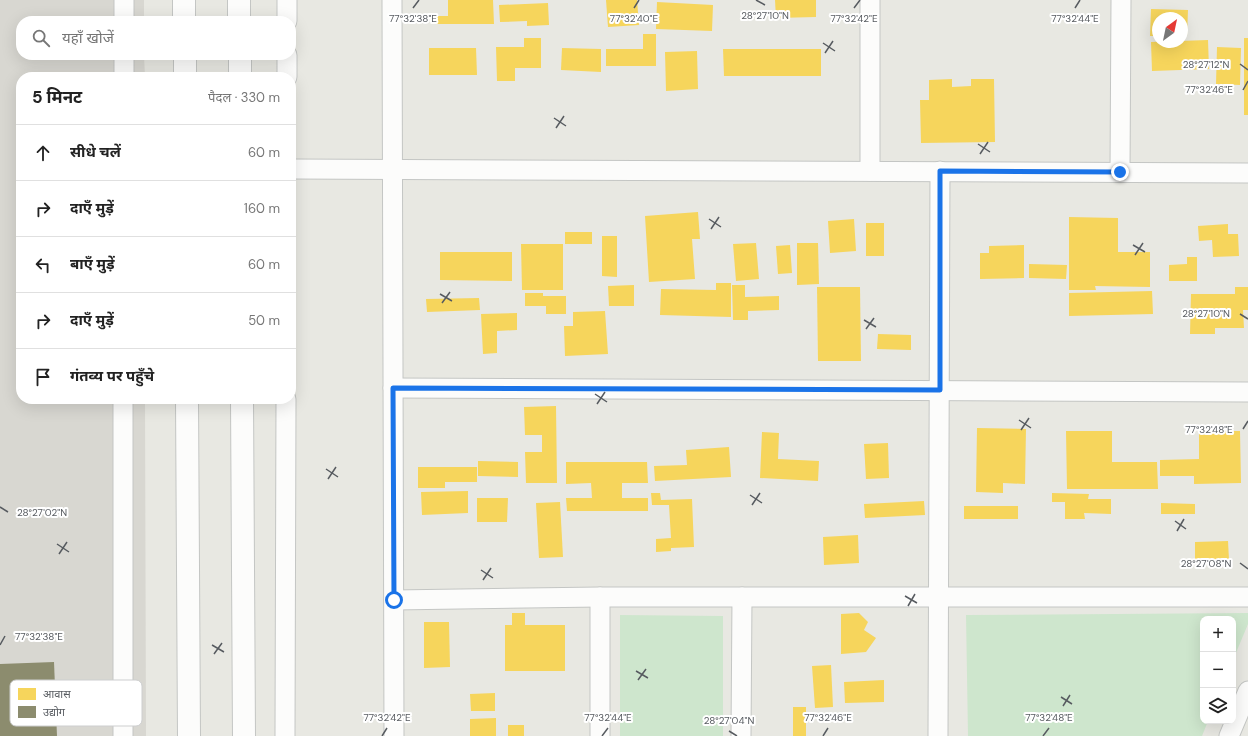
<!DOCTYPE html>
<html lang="hi">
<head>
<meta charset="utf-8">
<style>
  :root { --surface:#fff; --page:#f2f2f2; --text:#222; --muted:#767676; --line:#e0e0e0 }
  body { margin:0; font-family:"DM Sans","Noto Sans Devanagari",sans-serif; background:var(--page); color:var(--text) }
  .controls { position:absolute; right:12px; bottom:12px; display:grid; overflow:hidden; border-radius:8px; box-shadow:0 4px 16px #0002 }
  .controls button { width:36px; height:36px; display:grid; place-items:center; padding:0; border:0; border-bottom:1px solid var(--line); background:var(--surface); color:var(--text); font:20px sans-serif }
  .compass { position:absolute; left:1152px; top:12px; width:36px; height:36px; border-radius:50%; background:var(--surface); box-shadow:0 4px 16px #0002; rotate:33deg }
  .stop { position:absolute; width:12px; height:12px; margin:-9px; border:3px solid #1a73e8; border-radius:50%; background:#fff }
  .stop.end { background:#1a73e8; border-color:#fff; box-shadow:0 1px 4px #0008 }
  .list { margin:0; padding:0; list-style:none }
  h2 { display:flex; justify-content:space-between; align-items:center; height:52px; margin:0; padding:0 16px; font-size:17px }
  h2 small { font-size:13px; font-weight:400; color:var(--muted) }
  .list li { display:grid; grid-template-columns:26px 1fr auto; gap:12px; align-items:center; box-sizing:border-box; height:56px; padding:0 16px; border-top:1px solid var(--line) }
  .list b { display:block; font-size:15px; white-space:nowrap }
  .list em { font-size:13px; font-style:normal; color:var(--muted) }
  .icon { flex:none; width:22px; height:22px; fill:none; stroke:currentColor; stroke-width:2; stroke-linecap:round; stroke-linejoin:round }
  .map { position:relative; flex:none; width:1248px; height:736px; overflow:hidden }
  .search { position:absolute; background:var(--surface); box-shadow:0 4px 16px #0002; left:16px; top:16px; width:280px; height:44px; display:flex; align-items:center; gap:10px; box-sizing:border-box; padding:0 14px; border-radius:16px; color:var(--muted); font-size:15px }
  .panel { position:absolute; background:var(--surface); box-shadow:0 4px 16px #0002; left:16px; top:72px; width:280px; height:332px; border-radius:16px }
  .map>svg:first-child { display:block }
  .industrial { fill:#d8d7d1 }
  .green { fill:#cee6cd }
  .homes { fill:#f6d55c }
  .industry { fill:#8c8c6e }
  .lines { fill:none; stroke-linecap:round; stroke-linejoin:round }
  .minor-casing { stroke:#c4c6c4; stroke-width:21 }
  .tertiary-casing { stroke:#c4c6c4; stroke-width:24 }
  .minor { stroke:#fcfcfb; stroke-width:19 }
  .tertiary { stroke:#fcfcfb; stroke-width:22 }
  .route { stroke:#1a73e8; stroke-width:5 }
  .ticks { fill:none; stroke:#575b60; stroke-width:1.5 }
  .key { fill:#fff; stroke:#cdcecf; stroke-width:1 }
  .key-label { font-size:11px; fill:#575b60 }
  .ticks-label { font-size:10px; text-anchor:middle; fill:#575b60; stroke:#fff; stroke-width:4; stroke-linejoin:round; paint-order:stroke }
</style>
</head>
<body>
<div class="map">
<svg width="1248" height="736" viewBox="0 0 1248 736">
  <rect width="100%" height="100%" fill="#e8e8e2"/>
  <path class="industrial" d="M0,0H144V21H21V55H144L145,77H21V399H145L146,736H0Z"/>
  <g class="green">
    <path d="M1248,613V624L1233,660V619H1203V721H1208L1202,736H968L966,615Z"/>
    <path d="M620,615L723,616V736H620Z"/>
  </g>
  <g class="homes">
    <path d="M448,0H493L494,24H436V16H448Z"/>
    <path d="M606,0H637L639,25L608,27Z"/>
    <path d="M775,0H816V17L776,18Z"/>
    <path d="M657,2L713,5L712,31L656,29Z"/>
    <path d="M548,3L549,25L527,26V21L500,22L499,5Z"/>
    <path d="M1151,9L1188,10L1187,36H1182V18H1158V36H1150Z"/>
    <path d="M643,34H656V66H606V49H643Z"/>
    <path d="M524,38H541V68H515V81H497L496,47H524Z"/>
    <rect x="1244" y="38" width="4" height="77"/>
    <path d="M1208,40L1209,69L1152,71L1151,42Z"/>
    <path d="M1217,47L1241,48L1240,85L1216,84Z"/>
    <path d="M429,48H476L477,75H429Z"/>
    <path d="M562,48L601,49V72L561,70Z"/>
    <path d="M723,49H821V76H724Z"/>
    <path d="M697,51L698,89L666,91L665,52Z"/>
    <path d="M952,79V87L971,86V79H994L995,142L921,143L920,100H929V80Z"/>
    <path d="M698,212L700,239H692L695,279L649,282L645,216Z"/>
    <path d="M1069,217L1118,218V252H1150V287L1095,286L1096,290H1069Z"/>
    <path d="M854,219L856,251L830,253L828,221Z"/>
    <rect x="866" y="223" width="18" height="33"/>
    <path d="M1228,224V234H1238L1239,256L1213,257L1212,240L1199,241L1198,226Z"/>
    <rect x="565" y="232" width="27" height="12"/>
    <path d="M602,236H617V277L602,276Z"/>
    <path d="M756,243L759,279L736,281L733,244Z"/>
    <path d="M797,243H818L819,284L797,285Z"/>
    <path d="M521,244H563V290H522Z"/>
    <path d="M790,245L792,273L778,274L776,246Z"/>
    <path d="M1024,245V278L980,279V253H989V246Z"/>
    <path d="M440,252H512V281L440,280Z"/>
    <path d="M1187,257H1197V281H1169V265L1187,264Z"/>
    <path d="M1029,264L1067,265L1066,279L1029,278Z"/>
    <path d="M716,283H731V317L660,315L661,289L716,290Z"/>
    <path d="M634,285V306H609L608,286Z"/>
    <path d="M732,285H745V297L779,296V310L748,311V320H733Z"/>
    <path d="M817,287H860L861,361H818Z"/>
    <path d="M1235,287H1248V310H1243L1244,328H1215V334H1190L1191,294H1235Z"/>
    <path d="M1152,291L1153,314L1069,316V293Z"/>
    <path d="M525,293H543V296H566V314H546V306H525Z"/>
    <path d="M479,298L480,310L427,312L426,299Z"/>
    <path d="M605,311L608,354L565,356L564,326H573V312Z"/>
    <path d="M517,313V330L497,331V353L483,354L481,314Z"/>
    <path d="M878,334L911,335V350L877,349Z"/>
    <path d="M556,406L557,483H526L525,452H542V435H525L524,407Z"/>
    <path d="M977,428L1026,429L1025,484L1003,483V493L976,492Z"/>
    <path d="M1066,431H1112V462H1157L1158,489H1067Z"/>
    <path d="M1199,431H1240L1241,483L1194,484V476H1160V460L1199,459Z"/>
    <path d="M762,432L779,433L778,459L819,461L818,481L760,478Z"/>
    <path d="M888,443L889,478L866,479L864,444Z"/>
    <path d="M729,447L731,477L655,481L654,466L687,465L686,450Z"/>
    <path d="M478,461L518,462V477L478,476Z"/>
    <path d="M566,462H647L648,483H622V498H648V511H567L566,498H592L591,483L566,484Z"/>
    <path d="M418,467H477V482H445V488H418Z"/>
    <path d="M468,491V513L422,515L421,492Z"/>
    <path d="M651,493H660L661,500L692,499L694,547L671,548V551L656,552V539L671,538L669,505H652Z"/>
    <path d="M1052,493L1089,494L1088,499H1111V514L1084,513L1085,519H1065V502H1052Z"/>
    <path d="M477,498H508L507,522H477Z"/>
    <path d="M924,501L925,515L865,518L864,504Z"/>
    <path d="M560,502L563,557L539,558L536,503Z"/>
    <path d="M1161,503L1195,504V514H1161Z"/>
    <rect x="964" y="506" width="54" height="13"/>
    <path d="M858,535L859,563L824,565L823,537Z"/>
    <path d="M1228,541L1229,560H1195V542Z"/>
    <path d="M512,613H525V625H565V671H505V625H512Z"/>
    <path d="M859,613L868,622L864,630L876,638L866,652L841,654V614Z"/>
    <path d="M424,622H449L450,667L424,668Z"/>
    <path d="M831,665L833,707L815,708L812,666Z"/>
    <path d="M884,680V702L845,703L844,682Z"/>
    <path d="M495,693V711H471L470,694Z"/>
    <rect x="793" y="707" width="13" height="29"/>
    <path d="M496,718V736H470V719Z"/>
    <rect x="508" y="725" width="16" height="11"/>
  </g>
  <path class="industry" d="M54,662L57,736H0V664Z"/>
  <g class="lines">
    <g class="minor-casing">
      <g id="minor">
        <path d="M392,0L394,736"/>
        <path d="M870,0V171"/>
        <path d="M124,21V0"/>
        <path d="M287,21V0"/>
        <path d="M124,77V55"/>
        <path d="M287,77V55"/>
        <path d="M291,169L1248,173"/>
        <path d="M1120,172L1121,0"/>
        <path d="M393,388L1248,392"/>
        <path d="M600,597V736"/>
        <path d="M394,600L600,597H1248"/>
        <path d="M123,736V399"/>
        <path d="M285,736L286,399"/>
        <path d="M741,736L742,597"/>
        <path d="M938,736L940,171"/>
        <path d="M1229,736L1248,691"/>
      </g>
    </g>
    <g class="tertiary-casing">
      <g id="tertiary">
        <path d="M184,0V21"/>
        <path d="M239,0V21"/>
        <path d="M185,55V77"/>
        <path d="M240,55V77"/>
        <path d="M187,399L189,736"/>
        <path d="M242,399L244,736"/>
      </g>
    </g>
    <use href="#minor" class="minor"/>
    <use href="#tertiary" class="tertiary"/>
  </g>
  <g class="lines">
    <path class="route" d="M394,600L393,388L940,390V171L1120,172"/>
  </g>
  <path class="ticks" d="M756,0L765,5M413,8L419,0M634,8L639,0M854,8L860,0M1075,8L1080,0M823,43L835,51M825,53L833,41M1240,64L1248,70M1243,90L1248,81M554,118L566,126M556,128L564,116M978,144L990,152M980,154L988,142M709,219L721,227M711,229L719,217M1133,245L1145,252M1135,255L1143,243M440,294L452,301M442,303L450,292M1240,314L1248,319M864,320L876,327M866,329L874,318M595,394L607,402M597,404L605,392M1019,420L1031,428M1243,429L1248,421M1021,430L1029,418M326,469L338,477M328,479L336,467M750,495L762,503M752,505L760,493M0,507L8,512M1175,521L1186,529M1177,531L1184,519M57,544L69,552M59,554L67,542M1240,563L1248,569M481,570L493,578M483,580L491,568M905,596L917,603M908,606L915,594M0,645L5,636M212,645L224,652M214,654L222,643M636,671L648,678M638,680L646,669M1061,697L1072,704M1063,706L1070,695M729,731L737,736M382,736L387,728M602,736L608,728M823,736L828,728M1043,736L1049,728"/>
  <rect x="10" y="680" width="132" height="46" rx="6" class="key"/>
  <rect x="18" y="688" width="18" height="12" fill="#f6d55c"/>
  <rect x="18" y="706" width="18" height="12" fill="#8c8c6e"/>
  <g class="key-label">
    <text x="43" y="698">आवास</text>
    <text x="43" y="716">उद्योग</text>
  </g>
  <g class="ticks-label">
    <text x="765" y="19">28°27'10"N</text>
    <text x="854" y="22">77°32'42"E</text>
    <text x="413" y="22">77°32'38"E</text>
    <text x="634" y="22">77°32'40"E</text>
    <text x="1075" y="22">77°32'44"E</text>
    <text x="1206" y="68">28°27'12"N</text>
    <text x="1209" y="93">77°32'46"E</text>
    <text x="1206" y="317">28°27'10"N</text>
    <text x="1209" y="433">77°32'48"E</text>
    <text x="42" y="516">28°27'02"N</text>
    <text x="1206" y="567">28°27'08"N</text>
    <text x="39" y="640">77°32'38"E</text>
    <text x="387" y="721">77°32'42"E</text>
    <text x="608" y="721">77°32'44"E</text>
    <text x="828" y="721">77°32'46"E</text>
    <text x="1049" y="721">77°32'48"E</text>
    <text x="729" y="724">28°27'04"N</text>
  </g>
</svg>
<div class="controls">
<button>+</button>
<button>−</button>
<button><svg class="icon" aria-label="layers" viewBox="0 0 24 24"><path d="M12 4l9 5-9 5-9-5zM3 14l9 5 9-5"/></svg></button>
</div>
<svg class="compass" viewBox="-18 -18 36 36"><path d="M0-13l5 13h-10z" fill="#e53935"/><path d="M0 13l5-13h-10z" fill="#767676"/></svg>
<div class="stop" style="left:394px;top:600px"></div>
<div class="stop end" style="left:1120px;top:172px"></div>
<div class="search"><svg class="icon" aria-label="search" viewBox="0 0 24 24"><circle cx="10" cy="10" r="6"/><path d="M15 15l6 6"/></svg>यहाँ खोजें</div>
<section class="panel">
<h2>5 मिनट<small>पैदल · 330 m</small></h2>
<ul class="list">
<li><svg class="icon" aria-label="ahead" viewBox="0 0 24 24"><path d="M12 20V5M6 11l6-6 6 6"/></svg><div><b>सीधे चलें</b></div><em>60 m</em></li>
<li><svg class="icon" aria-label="right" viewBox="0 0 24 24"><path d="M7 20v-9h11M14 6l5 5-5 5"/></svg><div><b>दाएँ मुड़ें</b></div><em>160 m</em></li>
<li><svg class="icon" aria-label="left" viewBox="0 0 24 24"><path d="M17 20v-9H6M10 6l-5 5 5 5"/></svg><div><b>बाएँ मुड़ें</b></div><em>60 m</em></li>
<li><svg class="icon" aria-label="right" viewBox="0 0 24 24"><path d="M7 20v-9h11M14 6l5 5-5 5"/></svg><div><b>दाएँ मुड़ें</b></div><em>50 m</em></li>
<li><svg class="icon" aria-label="arrive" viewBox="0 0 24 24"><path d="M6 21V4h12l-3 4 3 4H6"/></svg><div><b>गंतव्य पर पहुँचे</b></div></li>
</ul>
</section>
</div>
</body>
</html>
